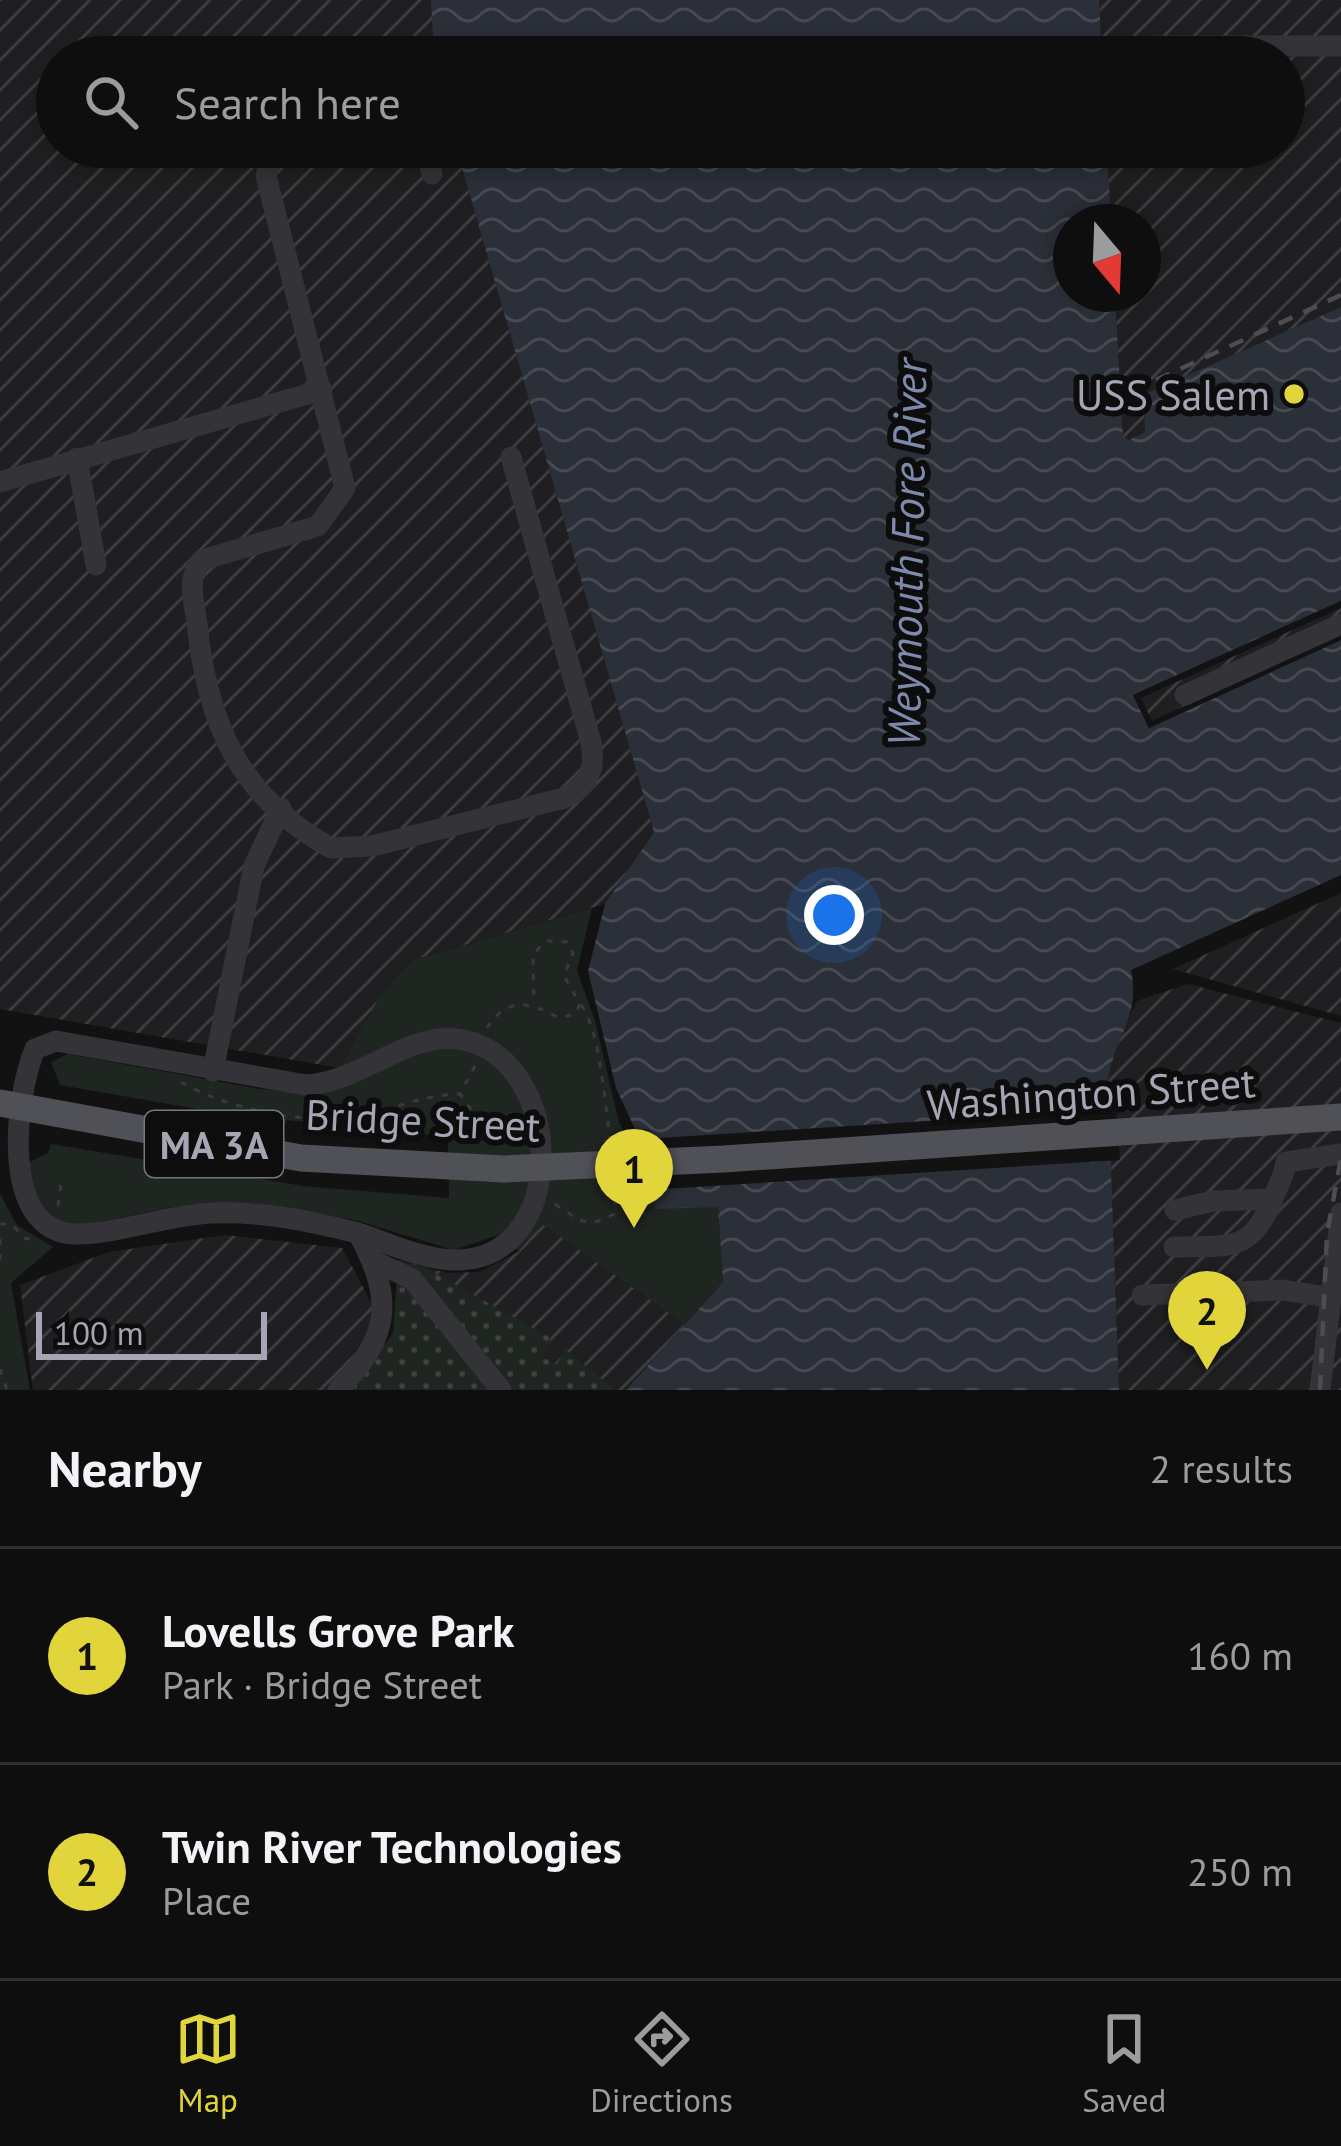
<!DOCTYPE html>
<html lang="en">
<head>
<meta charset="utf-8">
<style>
  :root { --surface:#0e0e0e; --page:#171717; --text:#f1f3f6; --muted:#9b9c9e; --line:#2e2e2e; --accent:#e2d53b }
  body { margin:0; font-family:"PT Sans",sans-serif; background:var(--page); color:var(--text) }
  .compass { position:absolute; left:1053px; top:204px; width:108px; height:108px; border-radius:50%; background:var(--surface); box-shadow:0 6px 18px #0003; rotate:161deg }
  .scale { position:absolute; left:36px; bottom:30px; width:231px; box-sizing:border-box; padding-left:12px; border:6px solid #a5a5b3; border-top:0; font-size:33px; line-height:42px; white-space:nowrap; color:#a5a5b3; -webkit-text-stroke:9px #0d0d0e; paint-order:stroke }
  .you { position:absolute; left:834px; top:915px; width:42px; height:42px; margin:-30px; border:9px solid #fff; border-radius:50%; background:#1a73e8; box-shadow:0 0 0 18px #1a73e833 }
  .badge { display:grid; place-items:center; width:78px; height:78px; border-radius:50%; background:var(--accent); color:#111; font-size:39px; font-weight:700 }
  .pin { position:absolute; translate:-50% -99px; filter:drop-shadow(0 3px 6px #0008) }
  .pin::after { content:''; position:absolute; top:63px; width:42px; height:36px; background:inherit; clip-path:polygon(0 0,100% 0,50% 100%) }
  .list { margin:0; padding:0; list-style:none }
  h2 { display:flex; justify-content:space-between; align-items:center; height:156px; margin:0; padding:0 48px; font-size:51px }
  h2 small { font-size:39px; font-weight:400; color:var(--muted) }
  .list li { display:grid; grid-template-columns:78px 1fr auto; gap:36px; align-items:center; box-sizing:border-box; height:216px; padding:0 48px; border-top:3px solid var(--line) }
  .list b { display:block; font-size:45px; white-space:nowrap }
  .list p { margin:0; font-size:39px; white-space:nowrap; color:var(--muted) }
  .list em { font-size:39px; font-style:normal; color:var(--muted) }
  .icon { flex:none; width:66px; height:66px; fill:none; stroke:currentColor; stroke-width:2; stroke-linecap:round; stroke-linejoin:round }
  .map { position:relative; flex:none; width:1341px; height:1390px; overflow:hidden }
  .search { position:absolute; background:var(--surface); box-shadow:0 6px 18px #0003; left:36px; right:36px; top:36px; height:132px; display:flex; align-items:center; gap:30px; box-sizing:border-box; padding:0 42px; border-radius:66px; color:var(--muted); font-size:45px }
  .sheet { height:588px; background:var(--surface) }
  nav { display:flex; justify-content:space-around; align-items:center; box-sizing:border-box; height:168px; border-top:3px solid var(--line); background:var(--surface); font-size:33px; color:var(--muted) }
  nav a { display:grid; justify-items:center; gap:6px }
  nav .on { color:var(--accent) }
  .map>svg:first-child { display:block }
  .industrial { fill:url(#industrial-furrows) }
  .grass { fill:url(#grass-dots) }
  .park { fill:#1f2621 }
  .water { fill:url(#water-waves) }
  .pier { fill:#121213 }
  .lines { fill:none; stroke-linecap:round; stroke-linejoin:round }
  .path { stroke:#393a3f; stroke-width:3; stroke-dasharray:6 9; stroke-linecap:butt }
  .minor { stroke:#343338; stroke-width:21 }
  .major { stroke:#505057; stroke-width:27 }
  .rail { stroke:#4d4c53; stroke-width:4.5; stroke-dasharray:15 12; stroke-linecap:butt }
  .poi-dot { fill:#e2d53b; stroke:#0d0d0e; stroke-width:4.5 }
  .labels { text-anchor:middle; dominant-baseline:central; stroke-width:12; stroke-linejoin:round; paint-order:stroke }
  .shield { fill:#0d0d0e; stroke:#777782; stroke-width:3 }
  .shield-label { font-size:39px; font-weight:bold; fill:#a5a5b3 }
  .poi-label { font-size:42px; fill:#a5a5b3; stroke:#0d0d0e; text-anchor:end }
  .street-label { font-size:42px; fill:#a5a5b3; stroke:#0d0d0e }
  .water-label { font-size:45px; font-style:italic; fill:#7e8aac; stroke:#0d0d0e }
</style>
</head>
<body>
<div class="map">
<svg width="1341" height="1390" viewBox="0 0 1341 1390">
  <defs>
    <pattern id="industrial-furrows" width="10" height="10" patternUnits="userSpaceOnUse" patternTransform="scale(3)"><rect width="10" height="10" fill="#1f1e20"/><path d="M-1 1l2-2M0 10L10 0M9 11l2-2" fill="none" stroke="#3d3c3e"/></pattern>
    <pattern id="grass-dots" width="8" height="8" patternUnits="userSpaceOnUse" patternTransform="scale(3)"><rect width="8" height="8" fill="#1f2621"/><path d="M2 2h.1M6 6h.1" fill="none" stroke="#3d423f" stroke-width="1.8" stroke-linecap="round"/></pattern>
    <pattern id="water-waves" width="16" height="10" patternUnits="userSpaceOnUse" patternTransform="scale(3)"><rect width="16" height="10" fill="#2b2f38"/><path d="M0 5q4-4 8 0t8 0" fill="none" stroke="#474a52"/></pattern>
  </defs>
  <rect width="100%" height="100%" fill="#121213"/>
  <g class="industrial">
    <path d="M0,0H431L434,8V57H57V147H456L654,832L605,904L410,961L382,993L340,1068L0,1009Z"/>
    <path d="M1099,0H1341V307L1143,395L1145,432L1129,440L1123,438L1115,294H1143V222H1111L1107,147H1284V57H1102Z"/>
    <path d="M1341,601V640L1149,728L1133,695Z"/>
    <path d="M1341,893V1016L1173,969Z"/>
    <path d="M1188,984L1341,1023V1390H1119L1108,1081L1113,1050L1137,1001Z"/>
    <path d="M541,1223L685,1324L626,1390H615L567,1351L556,1365L398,1260L447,1273L479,1272L518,1252Z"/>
    <path d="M225,1235L342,1248L379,1317L331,1390H33L20,1285L109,1252Z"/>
  </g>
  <path class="grass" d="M398,1260L429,1270L551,1338L543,1357L556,1365L566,1350L615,1390H350L393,1333Z"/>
  <g class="park">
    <path d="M592,908L577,970L596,1024L618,1119L623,1130L650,1129L718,1206L723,1282L685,1324L542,1224L518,1252L504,1233L454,1250L355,1220L252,1203L167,1208L85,1225L58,1222L38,1206L28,1163L48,1153L51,1144L303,1186L449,1198L448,1137L287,1120L284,1124L60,1085L51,1062L68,1054L260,1089L326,1093L382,993L410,961Z"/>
    <path d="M0,1194L17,1225L53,1247L11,1283L30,1390H0Z"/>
  </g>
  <g class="water">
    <path d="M431,0H1099L1102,57H434Z"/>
    <path d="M456,147H1107L1111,222H1071V294H1115L1123,437L1129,440L1145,432L1143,395L1341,307V601L1133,695L1149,728L1341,640V875L1131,970C1141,1018 1115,1033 1108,1081L1119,1390H626L723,1282L718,1207L655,1209L650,1129H635L616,1088L588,971L605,904L654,832Z"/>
  </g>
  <g class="pier">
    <path d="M1341,601V608L1141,698L1152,721L1341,634V640L1149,728L1133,695Z"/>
    <path d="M1116,1109L1120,1160L648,1190L644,1139Z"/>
  </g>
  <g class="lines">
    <g class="path">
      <path d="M581,1005C601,1030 605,1111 611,1145"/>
      <path d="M487,1028C507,996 530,1002 559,1018L575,1014L580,1004L564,976L573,953L567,942L545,941L533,955L534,1004"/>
      <path d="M475,1066L460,1094L480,1122L510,1145"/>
      <path d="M181,1082C223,1108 312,1127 361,1116C396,1108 423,1095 460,1094"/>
      <path d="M555,1204C579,1220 586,1230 614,1214L616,1185"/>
      <path d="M58,1206L61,1185"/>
      <path d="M0,1224H11L26,1239L34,1237"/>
      <path d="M0,1239V1264"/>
      <path d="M0,1369L7,1390"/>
    </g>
    <g class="minor">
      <path d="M1155,46H1341"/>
      <path d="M273,147L266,176L345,488L318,526L202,560C186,576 194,602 197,623C207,723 239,797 331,848L372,846L564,798C589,786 596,769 591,742L511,457"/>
      <path d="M425,147L432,174"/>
      <path d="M77,458L96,565"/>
      <path d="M0,482L322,390"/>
      <path d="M1185,695L1341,624"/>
      <path d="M213,1071L254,866L281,808"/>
      <path d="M1175,1210L1213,1201L1273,1199"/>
      <path d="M1174,1247C1228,1245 1251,1255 1273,1198C1278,1186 1284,1176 1286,1162L1341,1154"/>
      <path d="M372,1260L412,1279L501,1390"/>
      <path d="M1142,1295L1283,1290L1327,1297"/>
      <path d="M338,1390C391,1336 394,1299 358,1233C310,1221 262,1211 212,1213C167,1215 114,1235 75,1234C0,1232 14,1100 35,1049L56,1041L306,1085C363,1082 410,1029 463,1040C565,1060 572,1260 455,1260C424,1260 388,1243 358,1233"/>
      <path d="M1320,1390L1341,1213"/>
    </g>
    <path class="major" d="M0,1103L301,1158L504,1169L724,1159L1341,1117"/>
    <g class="rail">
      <path d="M1156,380L1341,295"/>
      <path d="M1320,1390L1327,1234L1341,1158"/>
    </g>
  </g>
  <circle class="poi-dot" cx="1294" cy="394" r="12"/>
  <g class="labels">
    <rect class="shield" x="145" y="1111" width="138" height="66" rx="9"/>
    <g class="shield-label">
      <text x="214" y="1144">MA 3A</text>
    </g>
    <g class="poi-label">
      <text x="1270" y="394">USS Salem</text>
    </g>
    <g class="street-label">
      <text transform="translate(1091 1093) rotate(-4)">Washington Street</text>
      <text transform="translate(423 1120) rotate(3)">Bridge Street</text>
    </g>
    <g class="water-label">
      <text transform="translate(906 553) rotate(-89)">Weymouth Fore River</text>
    </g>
  </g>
</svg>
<svg class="compass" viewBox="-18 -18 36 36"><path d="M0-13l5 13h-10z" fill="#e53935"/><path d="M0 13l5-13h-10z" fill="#9b9c9e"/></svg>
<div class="scale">100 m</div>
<div class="you"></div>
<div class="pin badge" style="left:634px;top:1228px">1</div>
<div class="pin badge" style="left:1207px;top:1370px">2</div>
<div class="search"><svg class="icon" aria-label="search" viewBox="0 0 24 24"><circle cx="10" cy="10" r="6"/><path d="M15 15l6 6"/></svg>Search here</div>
</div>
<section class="sheet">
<h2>Nearby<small>2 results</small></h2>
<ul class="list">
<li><span class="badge">1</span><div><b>Lovells Grove Park</b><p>Park · Bridge Street</p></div><em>160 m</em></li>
<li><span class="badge">2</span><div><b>Twin River Technologies</b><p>Place</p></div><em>250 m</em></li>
</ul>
</section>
<nav>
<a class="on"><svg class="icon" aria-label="map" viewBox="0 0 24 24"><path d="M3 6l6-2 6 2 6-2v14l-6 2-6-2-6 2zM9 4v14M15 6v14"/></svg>Map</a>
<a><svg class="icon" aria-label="directions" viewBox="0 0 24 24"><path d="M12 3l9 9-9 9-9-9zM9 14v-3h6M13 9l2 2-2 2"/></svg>Directions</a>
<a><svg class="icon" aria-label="saved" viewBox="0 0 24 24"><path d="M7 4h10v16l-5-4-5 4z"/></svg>Saved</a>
</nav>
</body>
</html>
